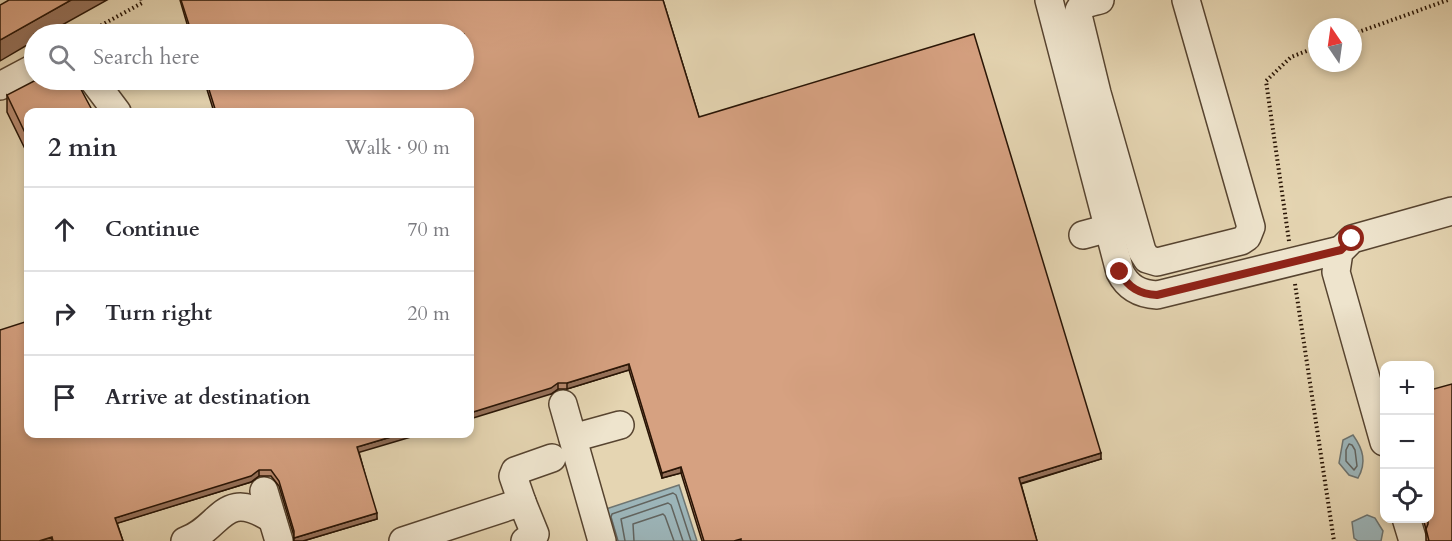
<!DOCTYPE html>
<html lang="en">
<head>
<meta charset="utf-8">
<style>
  :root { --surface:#fff; --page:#f2f2f3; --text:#2b2b33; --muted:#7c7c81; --line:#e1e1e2 }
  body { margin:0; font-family:Cardo,serif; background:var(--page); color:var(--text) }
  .controls { position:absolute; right:18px; bottom:18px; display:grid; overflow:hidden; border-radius:12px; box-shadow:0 3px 9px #0003 }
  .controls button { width:54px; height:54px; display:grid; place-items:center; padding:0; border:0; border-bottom:2px solid var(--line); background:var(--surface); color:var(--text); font:30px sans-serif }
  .compass { position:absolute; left:1308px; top:18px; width:54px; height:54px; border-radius:50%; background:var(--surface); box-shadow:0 3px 9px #0003; rotate:347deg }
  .stop { position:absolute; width:18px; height:18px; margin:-14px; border:4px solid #8f2418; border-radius:50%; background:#fff }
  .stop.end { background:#8f2418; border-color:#fff; box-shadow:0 2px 6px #0008 }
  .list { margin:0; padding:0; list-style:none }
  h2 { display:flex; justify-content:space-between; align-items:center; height:78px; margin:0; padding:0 24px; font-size:26px }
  h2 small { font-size:20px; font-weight:400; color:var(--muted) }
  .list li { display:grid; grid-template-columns:39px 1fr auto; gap:18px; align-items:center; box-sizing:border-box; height:84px; padding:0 24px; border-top:2px solid var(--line) }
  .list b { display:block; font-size:22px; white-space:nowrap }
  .list em { font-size:20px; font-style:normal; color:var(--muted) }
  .icon { flex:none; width:33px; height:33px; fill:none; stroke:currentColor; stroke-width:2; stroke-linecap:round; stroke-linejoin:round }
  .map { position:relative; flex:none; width:1452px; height:541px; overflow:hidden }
  .search { position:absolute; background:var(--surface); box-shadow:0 3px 9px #0003; left:24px; top:24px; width:450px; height:66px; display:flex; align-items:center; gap:15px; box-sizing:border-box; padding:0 21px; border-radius:33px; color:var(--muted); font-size:22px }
  .panel { position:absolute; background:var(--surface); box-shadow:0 3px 9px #0003; left:24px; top:108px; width:450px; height:330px; border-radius:12px }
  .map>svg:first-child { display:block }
  .water { fill:#9cb5b9; stroke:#6e7571; stroke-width:1.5 }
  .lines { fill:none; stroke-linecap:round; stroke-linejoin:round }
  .shore { stroke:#62645f; stroke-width:1.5 }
  .minor-casing { stroke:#574430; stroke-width:30 }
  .path { stroke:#281405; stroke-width:4; stroke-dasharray:1.5 3; stroke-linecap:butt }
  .minor { stroke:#eee4cd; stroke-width:27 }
  .wall { fill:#b88a6f; stroke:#281405; stroke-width:1.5 }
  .shaded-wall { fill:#96715a; stroke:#281405; stroke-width:1.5 }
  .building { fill:#d6a181; stroke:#281405; stroke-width:1.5 }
  .route { stroke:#8f2418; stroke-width:8 }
</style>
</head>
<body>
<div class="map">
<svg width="1452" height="541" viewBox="0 0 1452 541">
  <rect width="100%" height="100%" fill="#e5d5b2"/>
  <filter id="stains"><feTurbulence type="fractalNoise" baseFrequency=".00333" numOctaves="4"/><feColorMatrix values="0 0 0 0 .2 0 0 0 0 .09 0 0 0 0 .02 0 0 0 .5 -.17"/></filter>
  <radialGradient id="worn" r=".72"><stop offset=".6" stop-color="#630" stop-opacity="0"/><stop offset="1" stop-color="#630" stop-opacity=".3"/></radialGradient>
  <g class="water">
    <path d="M1353,435C1363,449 1367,462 1358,478L1349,475L1339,463L1343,440Z"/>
    <path d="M679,485L697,541H613L603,510Z"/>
    <path d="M1367,515L1375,518L1383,531L1381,541H1358L1354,538L1352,522Z"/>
  </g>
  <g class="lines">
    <g class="shore">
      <path d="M1349,444L1352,445L1355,450L1357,466L1354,470L1346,461V450Z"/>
      <path d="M618,541L611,517L612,514L673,493L676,495L691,541"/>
      <path d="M625,541L621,519L668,503L671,505L683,541"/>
      <path d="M634,541L633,524L663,514L665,516L674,541"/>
    </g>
    <g class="minor-casing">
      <g id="minor">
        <path d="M1049,0L1120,272C1128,288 1140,294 1157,295L1340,250"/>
        <path d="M1100,0C1090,3 1079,3 1078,15L1097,93L1142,251L1147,259L1157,262L1241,241L1247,237L1251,227L1186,0"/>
        <path d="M93,80L117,112"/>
        <path d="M0,86L34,68"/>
        <path d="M1083,235L1109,228"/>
        <path d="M563,404L602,541"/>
        <path d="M573,438L620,425"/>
        <path d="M1384,442L1336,272L1339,252L1352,239L1452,211"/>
        <path d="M264,491L279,541"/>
        <path d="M522,502L513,476L515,471L552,458"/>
        <path d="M1406,518L1413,541"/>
        <path d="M185,541C222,528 222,487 272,519"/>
        <path d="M403,541L522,502L535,534L525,541"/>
      </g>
    </g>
    <g class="path">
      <path d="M85,34L142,3L141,0"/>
      <path d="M1353,34L1448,0"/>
      <path d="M1289,241L1266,81L1291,57L1317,47"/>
      <path d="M1295,284L1334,541"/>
    </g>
    <use href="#minor" class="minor"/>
  </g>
  <g class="wall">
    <path d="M180,0H663L699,117L1101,459L1021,484L1037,541H702L681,473L662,478L629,370L567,389H558L551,394L470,112H214L204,80H464V34H190Z"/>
    <path d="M7,95L28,112V155L7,112Z"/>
    <path d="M0,330L359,452L377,519L303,541H294V536L279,486L271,476H259L251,482L117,523L123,541H0Z"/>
    <path d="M1423,519H1430L1452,541H1426V529Z"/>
  </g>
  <g class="shaded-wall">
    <path d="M71,0H107L46,34H34V41L0,61V40Z"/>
    <path d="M629,364V370L567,389V383Z"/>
    <path d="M558,383V389L551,394L470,419V413Z"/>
    <path d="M401,434H421L357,453V447Z"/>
    <path d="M1101,453V459L1019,484V478Z"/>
    <path d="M681,467V473L662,478V473Z"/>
    <path d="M259,470V476L251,482L115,524V518Z"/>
    <path d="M377,513V519L303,541H294V538Z"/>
    <path d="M52,537V541H39Z"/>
  </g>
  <g class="building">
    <path d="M9,0H71L0,40V5Z"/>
    <path d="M181,0H663L699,117L974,34L1101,453L1019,478L1037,541H741V539L734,541H704L681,467L662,473L629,364L567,383H558L551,388L470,413V112H216L206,80H464V34H192Z"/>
    <path d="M36,80H76L92,110L86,112H28V139L7,95Z"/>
    <path d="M28,321V434H401L357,447L377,513L294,538V531L279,481L271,470H259L251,476L115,518L123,541H53L52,537L39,541H0V330Z"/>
    <path d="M1452,384V541H1429L1426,529L1428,524V519H1430V390Z"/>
  </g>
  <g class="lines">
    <path class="route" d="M1120,272C1128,288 1140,294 1157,295L1341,250L1352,239"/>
  </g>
  <rect width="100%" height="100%" filter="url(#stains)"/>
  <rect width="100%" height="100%" fill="url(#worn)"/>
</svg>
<div class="controls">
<button>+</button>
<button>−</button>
<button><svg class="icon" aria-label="locate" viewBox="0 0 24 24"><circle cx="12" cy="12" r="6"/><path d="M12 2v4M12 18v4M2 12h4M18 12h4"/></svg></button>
</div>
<svg class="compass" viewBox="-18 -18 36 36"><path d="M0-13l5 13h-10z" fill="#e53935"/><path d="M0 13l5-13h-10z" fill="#7c7c81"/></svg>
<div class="stop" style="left:1352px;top:239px"></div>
<div class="stop end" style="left:1120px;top:272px"></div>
<div class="search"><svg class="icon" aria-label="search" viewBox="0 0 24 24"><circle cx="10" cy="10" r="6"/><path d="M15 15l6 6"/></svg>Search here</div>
<section class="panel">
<h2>2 min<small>Walk · 90 m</small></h2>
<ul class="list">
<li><svg class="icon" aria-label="ahead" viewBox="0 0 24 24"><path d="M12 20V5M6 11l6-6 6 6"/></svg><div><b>Continue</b></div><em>70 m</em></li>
<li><svg class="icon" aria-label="right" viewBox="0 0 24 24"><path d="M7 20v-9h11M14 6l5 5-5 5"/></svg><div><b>Turn right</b></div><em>20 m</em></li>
<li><svg class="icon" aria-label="arrive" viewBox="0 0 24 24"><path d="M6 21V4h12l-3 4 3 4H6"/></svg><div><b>Arrive at destination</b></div></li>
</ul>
</section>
</div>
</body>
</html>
